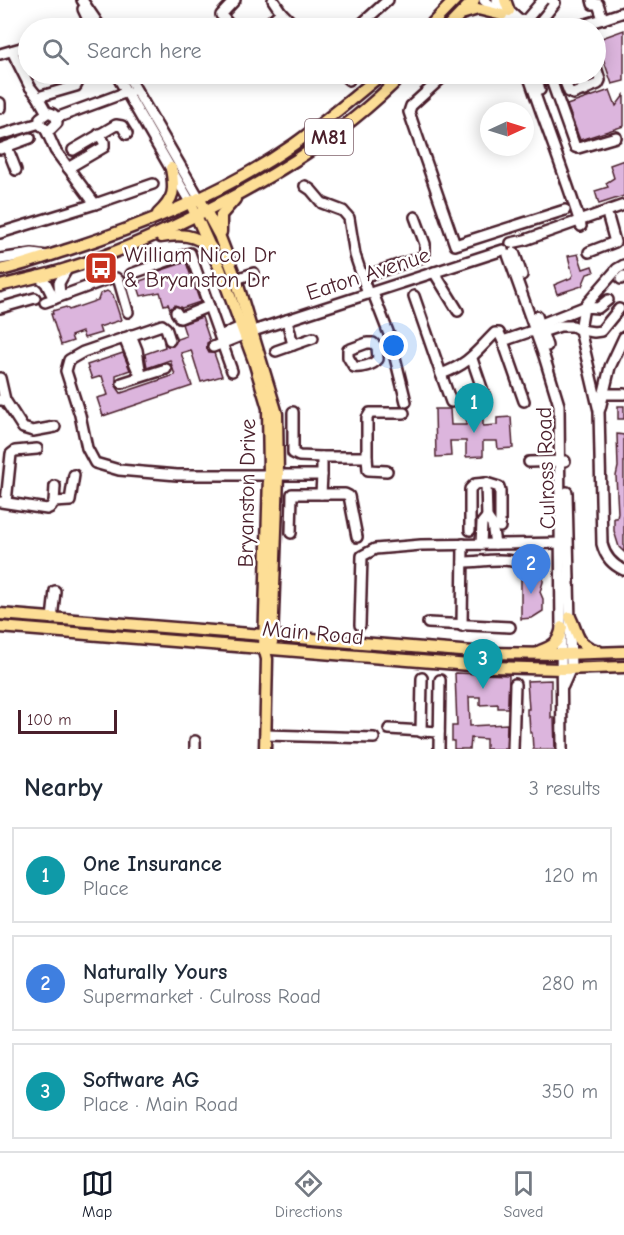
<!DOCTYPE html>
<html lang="en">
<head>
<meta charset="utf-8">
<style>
  :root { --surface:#fff; --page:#f2f2f3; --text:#1f2937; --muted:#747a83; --line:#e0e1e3; --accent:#111827 }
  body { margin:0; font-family:"Comic Neue",sans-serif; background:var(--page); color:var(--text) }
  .compass { position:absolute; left:480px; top:102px; width:54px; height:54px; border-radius:50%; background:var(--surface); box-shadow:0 3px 15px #0003; rotate:86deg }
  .scale { position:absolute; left:18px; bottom:15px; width:99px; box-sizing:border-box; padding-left:6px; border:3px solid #4a1f2b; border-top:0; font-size:16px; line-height:21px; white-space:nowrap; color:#4a1f2b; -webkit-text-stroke:4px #fff; paint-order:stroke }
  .you { position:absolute; left:394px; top:346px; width:21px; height:21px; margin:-15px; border:4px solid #fff; border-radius:50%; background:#1a73e8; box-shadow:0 0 0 9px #1a73e833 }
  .badge { display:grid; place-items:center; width:39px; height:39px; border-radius:50%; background:var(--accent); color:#fff; font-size:20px; font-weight:700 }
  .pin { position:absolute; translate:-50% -50px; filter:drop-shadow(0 2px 3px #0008) }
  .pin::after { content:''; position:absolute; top:32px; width:21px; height:18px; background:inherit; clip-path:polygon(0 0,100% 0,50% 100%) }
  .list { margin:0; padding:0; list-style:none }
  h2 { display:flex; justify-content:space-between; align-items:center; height:78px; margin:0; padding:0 24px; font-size:26px }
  h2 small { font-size:20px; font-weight:400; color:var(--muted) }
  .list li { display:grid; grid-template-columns:39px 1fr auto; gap:18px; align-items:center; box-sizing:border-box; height:96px; margin:0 12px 12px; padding:0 12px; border:2px solid var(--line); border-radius:0px }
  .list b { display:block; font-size:22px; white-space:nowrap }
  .list p { margin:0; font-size:20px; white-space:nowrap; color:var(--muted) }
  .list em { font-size:20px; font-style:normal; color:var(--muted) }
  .icon { flex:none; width:33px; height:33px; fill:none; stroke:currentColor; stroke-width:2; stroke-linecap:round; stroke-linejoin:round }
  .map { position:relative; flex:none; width:624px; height:749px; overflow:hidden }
  .search { position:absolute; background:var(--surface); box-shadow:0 3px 15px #0003; left:18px; right:18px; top:18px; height:66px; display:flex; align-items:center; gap:15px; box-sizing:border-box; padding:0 21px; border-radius:33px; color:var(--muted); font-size:22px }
  .sheet { height:402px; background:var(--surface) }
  nav { display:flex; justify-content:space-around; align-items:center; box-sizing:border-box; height:84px; border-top:2px solid var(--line); background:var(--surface); font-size:16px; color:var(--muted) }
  nav a { display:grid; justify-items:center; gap:3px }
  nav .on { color:var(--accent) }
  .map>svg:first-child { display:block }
  .building { fill:#dcb5dd; stroke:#4a1f2b; stroke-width:1.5 }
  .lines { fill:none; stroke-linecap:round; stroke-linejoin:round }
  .minor-casing { stroke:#4a1f2b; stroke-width:14 }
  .major-casing { stroke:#4a1f2b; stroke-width:15 }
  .minor { stroke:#fff; stroke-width:9 }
  .major { stroke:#fdde96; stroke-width:10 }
  .labels { text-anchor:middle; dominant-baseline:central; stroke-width:5; stroke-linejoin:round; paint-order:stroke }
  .shield { fill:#fff; stroke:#80626b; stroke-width:1.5 }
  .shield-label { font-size:21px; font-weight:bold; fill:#4a1f2b }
  .poi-label { font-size:22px; fill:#4a1f2b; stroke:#fff; text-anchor:start }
  .street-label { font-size:22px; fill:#4a1f2b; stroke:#fff }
</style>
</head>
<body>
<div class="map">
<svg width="624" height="749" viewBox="0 0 624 749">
  <rect width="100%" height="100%" fill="#fff"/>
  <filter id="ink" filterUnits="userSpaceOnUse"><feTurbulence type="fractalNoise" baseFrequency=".0167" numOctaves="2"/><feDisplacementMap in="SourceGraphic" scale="12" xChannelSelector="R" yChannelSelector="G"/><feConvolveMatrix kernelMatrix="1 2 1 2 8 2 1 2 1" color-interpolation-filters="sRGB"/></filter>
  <g filter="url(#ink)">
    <g class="building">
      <path d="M624,30V81L612,84L598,44L600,43L599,39Z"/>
      <path d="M610,90L616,106L624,95V126L580,140L567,105Z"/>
      <path d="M624,160V196L599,204L595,191L608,187L606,183L614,178L610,165Z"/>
      <path d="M578,254L583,269L592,266L594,272L587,274L582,286L557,294L554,285L571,278L573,275L568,256Z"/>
      <path d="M186,262L200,302L182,308L175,305L170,309L168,304L164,305L160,292L141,296L137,284L140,283V281L154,276L153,273Z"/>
      <path d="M107,291L113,295L121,320L99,327L101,333L84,338L82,332L71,336L73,341L61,345L51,314H53L52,311L66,307L69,310L98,300L100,294Z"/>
      <path d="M202,317L210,341L207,343V349L209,353H214L222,376L201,382L191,350L181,353L192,386L103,416L97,398L108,395L102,376L92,379L87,365L123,353L130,370L116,375V386L121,393L175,375L170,360L147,368L145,354L165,347L164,343L168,346H173L177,339L186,336L182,324Z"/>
      <rect x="618" y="406" width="6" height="13"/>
      <path d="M483,408V426L497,425V418L511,417L513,448L498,449L497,441H483V456L466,457V441H450L451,456L436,457L435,409H450L451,425H466L467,409Z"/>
      <path d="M617,434L624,435V552L619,547L614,531V518H617L618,513L616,476L618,467Z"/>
      <path d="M521,567H537V572H543V582L540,592L543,599V611L532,618L521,619Z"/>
      <path d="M455,673L509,675L508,708H498V704L480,705V697H469L470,726L507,724L506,749H486V739L471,738L470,749H454V741H452V726H457Z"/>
      <path d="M551,680V718H554L555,749H533L532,733H530L529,715H527V709H529L527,681Z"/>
    </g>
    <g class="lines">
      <g class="minor-casing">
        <g id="minor">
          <path d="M82,0L101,28"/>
          <path d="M484,0L513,25"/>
          <path d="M497,0L520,21"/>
          <path d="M83,9L92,28"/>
          <path d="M281,12L297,28"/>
          <path d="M603,19L624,12"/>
          <path d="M526,20L543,0"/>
          <path d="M232,28L221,15L235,0"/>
          <path d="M263,28L281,12L273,0"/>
          <path d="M357,28L388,0"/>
          <path d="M511,28L518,21C525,19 531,21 535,28"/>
          <path d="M535,28L555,3L551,0"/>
          <path d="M573,28L603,19L598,4H593L592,0"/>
          <path d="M12,51L30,87L38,97"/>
          <path d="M0,54L28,46"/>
          <path d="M116,74L190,202"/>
          <path d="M127,74L199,198"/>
          <path d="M342,74L349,80"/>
          <path d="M446,74L411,106L409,112L455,245L565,210"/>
          <path d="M528,74C545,125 565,174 581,226"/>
          <path d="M535,74L540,90"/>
          <path d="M549,74L575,147L578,148L616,137"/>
          <path d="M562,74L569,92L573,94L598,84L600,80L596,67"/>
          <path d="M579,74L585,91"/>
          <path d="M0,103V108"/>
          <path d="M47,113L40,118V124L46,130L51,129L57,123C57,117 53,112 47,113L38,97L76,86L79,80L76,74"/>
          <path d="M56,118L127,92H130"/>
          <path d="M0,135L40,123"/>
          <path d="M7,147L16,170"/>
          <path d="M0,149L30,138"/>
          <path d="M73,150L116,125L122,126L127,134"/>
          <path d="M68,168L104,147V142L99,134"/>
          <path d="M305,186L311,190L322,203L343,211L349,218L355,255L368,294"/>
          <path d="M95,204L153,184"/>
          <path d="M0,233L95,204L55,150L46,130"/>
          <path d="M511,243L525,240L624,205"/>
          <path d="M514,252L522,275"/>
          <path d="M589,252L615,242L608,217"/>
          <path d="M508,255L544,356L559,405L562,749"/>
          <path d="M0,259L32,254L47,256"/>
          <path d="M434,272L458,311"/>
          <path d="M131,274L190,253L232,371"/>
          <path d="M38,276L46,283L54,299"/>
          <path d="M363,277L422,257L425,253V244L415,217"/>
          <path d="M621,279L624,276"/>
          <path d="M230,281L254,273"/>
          <path d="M373,293L390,337L406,402"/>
          <path d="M60,296L59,283L67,269"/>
          <path d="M414,296L441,374C469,364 475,353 495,333H499L503,341"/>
          <path d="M608,300L598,308L584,307L580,330L594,332L601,331L619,309"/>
          <path d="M45,302L111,278H116L119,281L128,312"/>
          <path d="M0,308L35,298"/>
          <path d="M176,312L180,318L209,306"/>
          <path d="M537,316L547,346"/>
          <path d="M287,320L293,345"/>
          <path d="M536,326L584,307L617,269L624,265"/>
          <path d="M131,335L137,350L141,376"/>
          <path d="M220,336L241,327"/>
          <path d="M124,338L137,369"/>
          <path d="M170,340L166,328L162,325L83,352L69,360L66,371L80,415L87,448L95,463L119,470L177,475H322V457H367V418L370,413H404"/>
          <path d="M367,343H373L377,347L378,359C373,365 362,368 354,367L348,357V350Z"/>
          <path d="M213,347L253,331L503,250"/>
          <path d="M276,351L313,338"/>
          <path d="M472,359L485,397"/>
          <path d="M441,374L451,402"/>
          <path d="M0,378L5,400H0"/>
          <path d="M122,383L166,369"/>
          <path d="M603,394H624"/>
          <path d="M5,400L23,428L33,431L55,427"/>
          <path d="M524,401L503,341L529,332L545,331L560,326H573L580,330L599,411L602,544C605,556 612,565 624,570"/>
          <path d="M600,409L610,367L624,337"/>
          <path d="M293,412V453L299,456L322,457"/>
          <path d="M367,457L368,470L387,471"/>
          <path d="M529,462L565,461"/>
          <path d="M322,475L321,494H345L349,496L357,537"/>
          <path d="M486,483L487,517L492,524L495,544"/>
          <path d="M1,502L47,509L51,507L54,502L55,486"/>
          <path d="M6,502L11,454L15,451L37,449"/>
          <path d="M54,502L70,501L74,475"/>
          <path d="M470,530V489L475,484L486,483L499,487L500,491V527"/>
          <path d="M291,533L292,494H321"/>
          <path d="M481,544L482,523L487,517"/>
          <path d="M463,562C480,562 495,558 512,561"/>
          <path d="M52,619L55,591"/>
          <path d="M428,623L510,627"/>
          <path d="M360,625L362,556L375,549L421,545L566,543"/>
          <path d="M462,626L463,544"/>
          <path d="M563,686L571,668L567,492"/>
          <path d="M389,729L439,732"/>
          <path d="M421,732L422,678"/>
          <path d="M265,735L374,738"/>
          <path d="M195,749V741"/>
          <path d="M439,749L440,680"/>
          <path d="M513,749L515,684"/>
        </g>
      </g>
      <g class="major-casing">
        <g id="major">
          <path d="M505,0L509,11"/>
          <path d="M461,14L478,9L502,15"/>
          <path d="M428,28L455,0"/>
          <path d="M447,28L474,0"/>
          <path d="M199,198L219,235L236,279L277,414L278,475L272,642"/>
          <path d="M190,202L220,269L254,361L268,408L269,475L264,648L267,659L265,749"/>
          <path d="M158,214C175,198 175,190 171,168"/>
          <path d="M221,232V215L235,199"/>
          <path d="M161,237C181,233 194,235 211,247"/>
          <path d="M0,270C24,265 47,256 70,249C147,224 227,191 293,145C324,123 353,98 382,74"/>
          <path d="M0,286C22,280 45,276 66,269C103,258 138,243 172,227C256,188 339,140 403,74"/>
          <path d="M0,614L486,653L562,654L624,652"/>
          <path d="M570,617C579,635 575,644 598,651"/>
          <path d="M0,627L494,667L562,669L624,667"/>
          <path d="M540,651C554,646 559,642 562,627"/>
        </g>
      </g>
      <use href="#minor" class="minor"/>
      <use href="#major" class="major"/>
    </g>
  </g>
  <defs>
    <g id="bus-square" transform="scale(1.725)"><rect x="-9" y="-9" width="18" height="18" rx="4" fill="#c8321e" stroke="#fff"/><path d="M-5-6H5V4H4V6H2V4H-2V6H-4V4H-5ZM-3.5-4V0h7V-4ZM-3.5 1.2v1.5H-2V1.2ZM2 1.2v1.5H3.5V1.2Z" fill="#fff"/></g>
  </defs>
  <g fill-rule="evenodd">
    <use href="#bus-square" x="101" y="268"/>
  </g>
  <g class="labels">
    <rect class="shield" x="305" y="119" width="48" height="36" rx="4.5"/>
    <g class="shield-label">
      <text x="329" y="137">M81</text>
    </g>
    <g class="poi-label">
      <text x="124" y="255">William Nicol Dr<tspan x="124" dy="25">&amp; Bryanston Dr</tspan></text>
    </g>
    <g class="street-label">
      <text transform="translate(368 274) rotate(-18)">Eaton Avenue</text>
      <text transform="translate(546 468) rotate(-92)">Culross Road</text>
      <text transform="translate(247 493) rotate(-89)">Bryanston Drive</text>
      <text transform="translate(313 633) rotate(5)">Main Road</text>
    </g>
  </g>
</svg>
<svg class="compass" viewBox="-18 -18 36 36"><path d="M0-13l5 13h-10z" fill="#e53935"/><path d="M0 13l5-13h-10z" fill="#747a83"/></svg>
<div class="scale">100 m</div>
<div class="you"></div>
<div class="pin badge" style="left:474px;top:433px;background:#0f9aa8">1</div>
<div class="pin badge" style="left:531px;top:594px;background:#3f7fe0">2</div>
<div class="pin badge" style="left:483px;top:689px;background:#0f9aa8">3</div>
<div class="search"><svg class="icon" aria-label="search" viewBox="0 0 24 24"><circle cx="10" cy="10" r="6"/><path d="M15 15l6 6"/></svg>Search here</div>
</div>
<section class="sheet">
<h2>Nearby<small>3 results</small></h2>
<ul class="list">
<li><span class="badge" style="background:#0f9aa8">1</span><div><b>One Insurance</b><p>Place</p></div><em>120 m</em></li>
<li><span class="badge" style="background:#3f7fe0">2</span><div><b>Naturally Yours</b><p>Supermarket · Culross Road</p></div><em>280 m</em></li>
<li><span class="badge" style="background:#0f9aa8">3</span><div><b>Software AG</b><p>Place · Main Road</p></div><em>350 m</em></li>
</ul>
</section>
<nav>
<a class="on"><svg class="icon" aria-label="map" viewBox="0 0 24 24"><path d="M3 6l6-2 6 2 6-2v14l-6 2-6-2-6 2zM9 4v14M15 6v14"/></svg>Map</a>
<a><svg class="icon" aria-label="directions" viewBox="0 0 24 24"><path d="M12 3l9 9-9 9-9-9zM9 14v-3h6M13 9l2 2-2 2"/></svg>Directions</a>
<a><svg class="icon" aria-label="saved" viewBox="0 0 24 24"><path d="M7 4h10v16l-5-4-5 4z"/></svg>Saved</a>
</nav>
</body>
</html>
